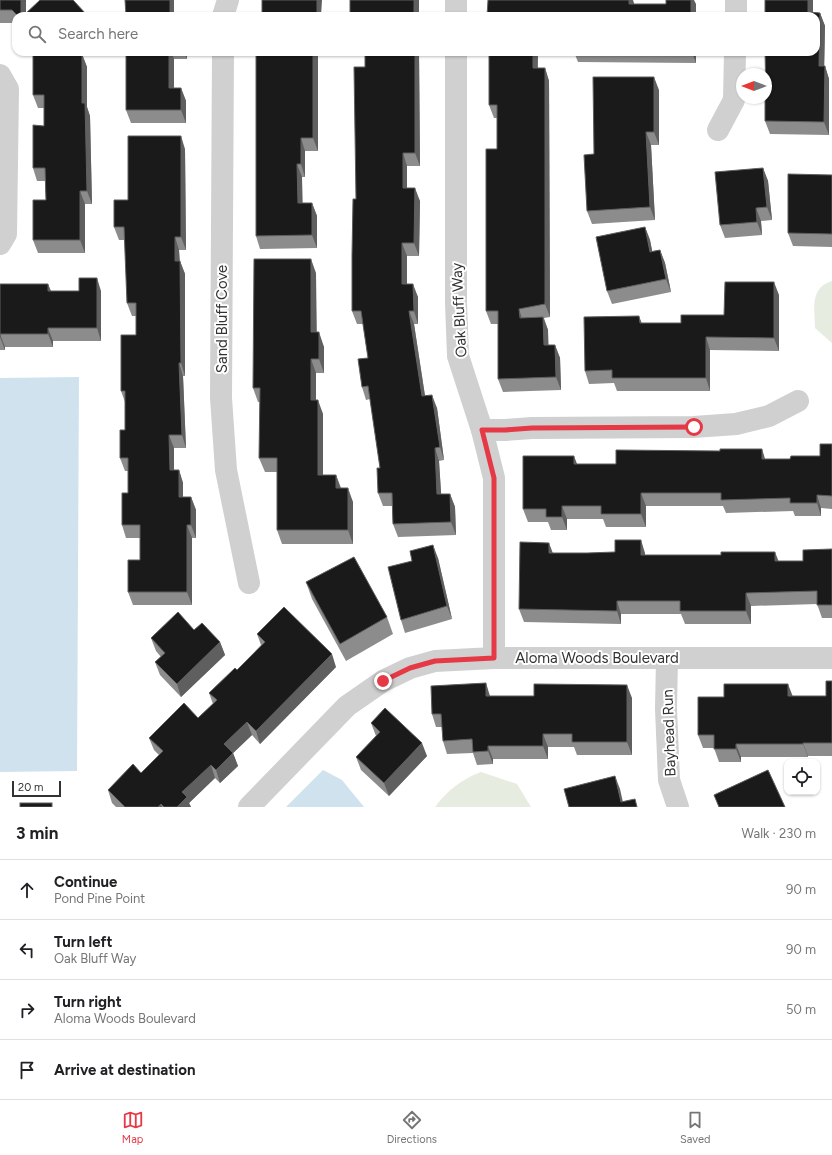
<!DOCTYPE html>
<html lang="en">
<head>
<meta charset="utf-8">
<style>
  :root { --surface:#fff; --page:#f6f6f6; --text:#202124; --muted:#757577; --line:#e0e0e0; --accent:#e63946 }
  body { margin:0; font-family:Figtree,sans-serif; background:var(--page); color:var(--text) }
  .controls { position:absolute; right:12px; bottom:12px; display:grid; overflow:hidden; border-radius:8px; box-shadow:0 1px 3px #0004 }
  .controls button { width:36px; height:36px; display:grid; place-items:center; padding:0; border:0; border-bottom:1px solid var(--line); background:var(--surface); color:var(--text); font:20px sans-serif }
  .compass { position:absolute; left:736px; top:68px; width:36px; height:36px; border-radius:50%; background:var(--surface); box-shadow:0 1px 3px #0004; rotate:270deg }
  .scale { position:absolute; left:12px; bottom:10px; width:49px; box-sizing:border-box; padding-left:4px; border:2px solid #333; border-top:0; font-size:11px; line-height:14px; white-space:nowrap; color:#333; -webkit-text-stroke:3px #fff; paint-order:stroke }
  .stop { position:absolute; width:12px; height:12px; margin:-9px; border:3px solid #e63946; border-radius:50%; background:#fff }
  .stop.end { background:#e63946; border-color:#fff; box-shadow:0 1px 4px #0008 }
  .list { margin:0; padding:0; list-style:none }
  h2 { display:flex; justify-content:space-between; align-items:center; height:52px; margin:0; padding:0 16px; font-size:17px }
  h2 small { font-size:13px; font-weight:400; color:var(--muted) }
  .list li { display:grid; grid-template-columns:26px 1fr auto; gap:12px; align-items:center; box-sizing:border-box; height:60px; padding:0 16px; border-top:1px solid var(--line) }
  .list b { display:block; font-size:15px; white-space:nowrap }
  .list p { margin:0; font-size:13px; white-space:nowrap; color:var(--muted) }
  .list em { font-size:13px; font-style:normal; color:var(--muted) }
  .icon { flex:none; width:22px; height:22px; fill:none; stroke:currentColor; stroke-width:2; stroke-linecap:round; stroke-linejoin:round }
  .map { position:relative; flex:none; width:832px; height:807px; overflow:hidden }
  .search { position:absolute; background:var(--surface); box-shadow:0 1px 3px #0004; left:12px; right:12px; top:12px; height:44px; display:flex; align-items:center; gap:10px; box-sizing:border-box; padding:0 14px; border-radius:12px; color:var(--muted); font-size:15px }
  .sheet { height:292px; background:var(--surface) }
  nav { display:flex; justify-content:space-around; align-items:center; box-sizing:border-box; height:56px; border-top:1px solid var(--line); background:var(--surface); font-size:11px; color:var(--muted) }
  nav a { display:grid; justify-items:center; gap:2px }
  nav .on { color:var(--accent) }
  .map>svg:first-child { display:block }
  .green { fill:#e6ecdf }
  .water { fill:#cfe2ee }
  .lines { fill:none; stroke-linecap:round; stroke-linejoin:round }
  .minor { stroke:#d0d0d0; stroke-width:22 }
  .wall { fill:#8c8c8c }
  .shaded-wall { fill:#5f5f5f }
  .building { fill:#1a1a1a; stroke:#5f5f5f }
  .route { stroke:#e63946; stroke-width:5 }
  .labels { text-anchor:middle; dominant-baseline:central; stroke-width:4; stroke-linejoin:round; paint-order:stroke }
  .street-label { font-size:15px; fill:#333; stroke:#fff }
</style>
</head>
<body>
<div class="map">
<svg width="832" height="807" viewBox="0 0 832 807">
  <rect width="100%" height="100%" fill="#fff"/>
  <g class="green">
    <path d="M832,281V343L815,328C815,309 809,288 832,281Z"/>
    <path d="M481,772L517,784L531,807H435C446,791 464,778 481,772Z"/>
  </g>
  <g class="water">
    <path d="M79,377L77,771L0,772V378Z"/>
    <path d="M323,770L342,780L364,807H286Z"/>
  </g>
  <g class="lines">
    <g class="minor">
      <path d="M223,16L228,0"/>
      <path d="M456,16V0"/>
      <path d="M736,16V0"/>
      <path d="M223,52L221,398L226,470L249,583"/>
      <path d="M456,52V303L458,356L482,430L494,478V658"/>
      <path d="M0,75L8,89L6,234L0,244"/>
      <path d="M718,130L734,100L735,52"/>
      <path d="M482,430H505L532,428L694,427L736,424L769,416L798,401"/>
      <path d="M667,658L666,709L669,780L678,807"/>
      <path d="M249,807L347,706L383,681L410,668L435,661L494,658H832"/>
    </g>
  </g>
  <g class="wall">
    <path d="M0,0H26V13L87,16H16V23H0Z"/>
    <path d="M813,0V12L820,13L825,26L824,66H825L829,79V135L770,134L765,121Z"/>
    <path d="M44,52H64L62,54H82L87,67V107L90,116L92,204H85V253H38L33,240L46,200L45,181H37L33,168L44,126V108H38L33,95L45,54Z"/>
    <path d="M126,52H187V59H174V88H181L186,101V123H131L126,110Z"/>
    <path d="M256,52H318V151H305V177H302V203H312L317,216V248L260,249L256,236Z"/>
    <path d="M359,52H419L420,166H407V188L420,201L419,256H407V284L418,297V324H414L425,396L437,408L444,460L439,461L441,494H450L455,507L456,535L398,537L393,524L392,506H383L378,493L380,468L370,399L366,400L362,387L368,358L363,324H357L352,311L356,199L365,67V54H360Z"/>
    <path d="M489,52H548V54H538V68H545L549,81L550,317L544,318L548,330V345H555L560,358L561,390L503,392L498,379V324H491L486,311L497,149V118H494L489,105Z"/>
    <path d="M574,52H696V63L578,62Z"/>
    <path d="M659,90V145H651L655,220L592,224L587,211L594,154Z"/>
    <path d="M185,149L186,250H179L180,261L185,274V376H183L186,448H174V470H179L183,483V497H191L196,510V538H192V605H133L128,592L140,560V538H126L122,525L128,493V471H125L120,458L125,430V402L121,391L136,335V316H132L127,303L125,240H119L114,227L128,200Z"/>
    <path d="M763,168L768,181L772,220L761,221L762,235L725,238L720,225Z"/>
    <path d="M832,175V247L793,246L788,233Z"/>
    <path d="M645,227L650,240L652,251L660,250L665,263L671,292L612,304L607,291Z"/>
    <path d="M316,273V332L324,347V373H316V400L323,414V475H336L341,488L353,502V544H282L277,530V472H265L259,458L260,402H258L253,388Z"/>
    <path d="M0,284H48L51,291H101V341H53V347H5V350H0Z"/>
    <path d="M779,295V351L710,350V391H617L614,383L589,384L585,371L642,323H681L724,315Z"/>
    <path d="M832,444V509L821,508V516H795L793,511L726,513L723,506H646V527H606L603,519H567V530H551L548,522H528L523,509L577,464H616L765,459H790L820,456Z"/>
    <path d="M832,549V618H822L817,604L751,606V624H685L681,614H621V624L524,622L519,609L553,553H645V555L778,561H803Z"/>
    <path d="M438,558L452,619L405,633L401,620L412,561Z"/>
    <path d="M306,582L387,617L393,634L346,661L312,599Z"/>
    <path d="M194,630L220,642L225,655L181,697L160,675L155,662L161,657L156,651L151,638Z"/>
    <path d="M257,634L336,667L260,744L252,735L233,753L238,766L220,783L215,778L189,803L191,807H116L112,803L108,790L141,773L159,755L154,750L149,738L198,718L213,704L209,693L237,670L261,645Z"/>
    <path d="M832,681V756H808V757H741V762H719L714,748H703L698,735L792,696H826Z"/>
    <path d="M490,696L632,698V755H577L574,747H548V759H493V764L477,765L473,753L447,754L443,741L442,727H436L432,714Z"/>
    <path d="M371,723L427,756L389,796L361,770L356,757L376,736Z"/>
  </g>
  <g class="shaded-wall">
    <rect x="21" y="0" width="5" height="16"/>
    <rect x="170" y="0" width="4" height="16"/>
    <path d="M317,0H322L321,16H317Z"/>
    <rect x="414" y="0" width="5" height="16"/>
    <path d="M629,0H633L634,3V16L629,4Z"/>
    <path d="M691,0H694L696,4V16H691Z"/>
    <path d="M808,0H813V16L808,12Z"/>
    <path d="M820,13L825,26L824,79L819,66Z"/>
    <path d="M49,52H64L53,62Z"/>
    <path d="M169,52H171L174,59V101L169,88Z"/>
    <path d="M184,52H187V59Z"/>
    <path d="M313,52H318V151L313,138Z"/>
    <path d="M415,52H419L420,166L415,153Z"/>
    <path d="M533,52H537L538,54L537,81L533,68Z"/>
    <path d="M692,52H696V63Z"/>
    <path d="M82,54L87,67V107L90,116L92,204L87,191L82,103Z"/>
    <path d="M825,66L829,79V135L824,122Z"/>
    <path d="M545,68L549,81L550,317L545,304Z"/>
    <path d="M654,77L659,90V145L654,132Z"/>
    <path d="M181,88L186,101V123L181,110Z"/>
    <path d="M646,132L651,145L655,220L650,207Z"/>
    <path d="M181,136L185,149L186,250L181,237Z"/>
    <path d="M301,138L305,151V177L301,164Z"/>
    <path d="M403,153L407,166V201L403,188Z"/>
    <path d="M297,164L302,177L303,216L298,203Z"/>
    <path d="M763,168L768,181L772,220L767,207Z"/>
    <path d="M415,188L420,201L419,256L414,243Z"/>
    <path d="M80,191L85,204V253L80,240Z"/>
    <path d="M312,203L317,216V248L312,235Z"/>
    <path d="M756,208L761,221L762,235L757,222Z"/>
    <path d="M645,227L650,240L655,265L650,252Z"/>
    <path d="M175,237L179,250L180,274L175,261Z"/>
    <path d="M402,243L407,256V297L402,284Z"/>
    <path d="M660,250L665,263L671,292L666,279Z"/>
    <path d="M311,259L316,273L317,346L311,332Z"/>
    <path d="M180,261L185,274V376L181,363Z"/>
    <path d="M97,278L101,291V341L97,328Z"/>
    <path d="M774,282L779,295V351L774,338Z"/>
    <path d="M48,284L53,297L48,291Z"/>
    <path d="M413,284L418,297V324L414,311Z"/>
    <path d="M519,309L523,322L520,318Z"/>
    <path d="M409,311L414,324L427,409L422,396Z"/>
    <path d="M639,316L644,329L640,323Z"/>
    <path d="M543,317L548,330L549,358L544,345Z"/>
    <path d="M48,328L53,341V347L48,334Z"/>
    <path d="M319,332L324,347V373L319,359Z"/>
    <path d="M0,334L5,347V350L0,337Z"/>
    <path d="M706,337L710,350V391L706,378Z"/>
    <path d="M555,345L560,358L561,390L556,377Z"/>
    <path d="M311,359L316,373V414L311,400Z"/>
    <path d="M179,363L183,376L186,448L182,435Z"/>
    <path d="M432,395L437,408L444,460L440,447Z"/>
    <path d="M318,400L323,414V489L318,475Z"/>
    <path d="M169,435L174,448V483L170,470Z"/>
    <path d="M435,448L439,461L442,507L437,494Z"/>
    <path d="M762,449L766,462L762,459Z"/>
    <path d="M574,456L579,469L574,464Z"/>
    <path d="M179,470L183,483V510L179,497Z"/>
    <path d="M336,475L341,489L336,488Z"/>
    <path d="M348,488L353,502V544L348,530Z"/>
    <path d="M641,493L646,506V527L641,514Z"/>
    <path d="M450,494L455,507L456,535L451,522Z"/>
    <path d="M817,495L821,508V516L817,503Z"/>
    <path d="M191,497L196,510V538L191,525Z"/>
    <path d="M562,506L567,519V530L562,517Z"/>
    <path d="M187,525L192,538V605L187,592Z"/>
    <path d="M641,540L645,553V568L641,555Z"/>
    <path d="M549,543L554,556L549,553Z"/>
    <path d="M433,545L438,558L452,619L447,606Z"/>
    <path d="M775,552L780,565L775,561Z"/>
    <path d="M746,593L751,606V624L746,611Z"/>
    <path d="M617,601L621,614V624L617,611Z"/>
    <path d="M220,642L225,655L181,697L177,684Z"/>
    <path d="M332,654L336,667L260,744L256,731Z"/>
    <path d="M486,683L490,696H486Z"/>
    <path d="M788,684L793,697L788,696Z"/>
    <path d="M627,685L632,698V755L627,742Z"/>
    <path d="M247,722L252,735L229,757L224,744Z"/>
    <path d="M543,734L548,747V759L543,746Z"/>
    <path d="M422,743L427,756L389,796L384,783Z"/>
    <path d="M803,743L808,756V757L803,744Z"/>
    <path d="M736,744L741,757V762L736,749Z"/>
    <path d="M488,746L493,759V764L488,751Z"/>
    <path d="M233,753L238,766L220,783L216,770Z"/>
    <path d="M211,765L215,778L189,803L191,807H177L182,792Z"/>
    <path d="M615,776L620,789L624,807L621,802Z"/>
    <path d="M161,804L162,807H158Z"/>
  </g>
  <g class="building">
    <path d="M0,0H21V16H18L12,10H0Z"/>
    <path d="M40,0H73L86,14L84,16H23Z"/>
    <path d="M125,0H170V16H126Z"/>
    <rect x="262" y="0" width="55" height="16"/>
    <rect x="350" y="0" width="64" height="16"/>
    <path d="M488,0H629V4H666V0H691V16H487Z"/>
    <path d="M765,0H808V12L820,13L819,66H825L824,122L765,121V98H766L765,52H816V16H765Z"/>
    <path d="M126,52H169V88H181V110H126Z"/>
    <path d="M256,52H313V138H301V164H297L298,203H312V235L256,236Z"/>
    <path d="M365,52H415V153H403V188H415L414,243H402V284H413L414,311H409L422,396L432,395L440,447L435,448L437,494H450L451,522L393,524L392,493H378L377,468H380L368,386L362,387L358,359L368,358L361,311H352V255L353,199H356L354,67H365Z"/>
    <path d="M489,52H533V68H545V304L519,309L520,318L543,317L544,345H555L556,377L498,379V311H486V149H497V105H489Z"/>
    <path d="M33,54H82V103H85L87,191H80V240H33V200H46L45,168H33V125L44,126V95H33Z"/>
    <path d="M593,77H654V132H646L650,207L587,211L584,155L594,154Z"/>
    <path d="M128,136H181V237H175V261H180L181,363H179L182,435H169L170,470H179V497H191V525H187V592H128V560H140V525H122V493H128V458H120V430H125V391H121V335H136V303H127L124,227H114V200H128Z"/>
    <path d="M763,168L767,207L756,208L757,222L720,225L715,172Z"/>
    <path d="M788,174L832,175V234L788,233Z"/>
    <path d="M645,227L650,252L660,250L666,279L607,291L596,237Z"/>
    <path d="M254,259H311V332H319V359H311V400H318V475H336V488H348V530H277V458H259L260,388H253Z"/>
    <path d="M79,278H97V328H48V334H0V337V284H48V291H79Z"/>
    <path d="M725,282H774V338L706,337V378H612V370L585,371L584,317L639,316L640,323H681V315H724Z"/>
    <path d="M820,444H832V496L817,495V503H790V498L721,500V493H641V514H601V506H562V517H546V509H523V456H574V464H616V450L720,451V449H762V459H790L791,456H820Z"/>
    <path d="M615,540H641V555H721V552H775V561H803V550L832,549V605H817V591L746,593V611H680V601H617V611L519,609L520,542L549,543V553H587L615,552Z"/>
    <path d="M433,545L447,606L401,620L388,567L412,561L410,551Z"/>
    <path d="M354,557L387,617L340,644L306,582Z"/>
    <path d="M284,607L332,654L256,731L247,722L224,744L233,753L216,770L211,765L182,792L187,797L177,807H164L161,804L158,807H125L108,790L133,764L141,773L163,751L149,738L184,703L198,718L217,700L209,693L235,668L237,670L265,642L257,634Z"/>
    <path d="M178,612L194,630L202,623L220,642L177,684L155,662L165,653L151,638Z"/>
    <path d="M826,681H832V743H803V744H736V749H714V735H698V697H724V684H788V696H826Z"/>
    <path d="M486,683V696H534V684L627,685V742H572V734H543V746H488V751L473,752L472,739L443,741L441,714H432L431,686Z"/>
    <path d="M385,708L422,743L384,783L356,757L380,732L371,723Z"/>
    <path d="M768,770L785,807H719L714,795Z"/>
    <path d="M615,776L621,802L635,799L637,807H569L564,789Z"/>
    <rect x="20" y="803" width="32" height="4"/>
  </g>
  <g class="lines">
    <path class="route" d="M383,681L410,668L435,661L494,658V478L482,430H505L532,428L694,427"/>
  </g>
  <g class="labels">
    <g class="street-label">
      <text transform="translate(459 310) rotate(-93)">Oak Bluff Way</text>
      <text transform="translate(222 319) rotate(-90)">Sand Bluff Cove</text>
      <text x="597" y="658">Aloma Woods Boulevard</text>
      <text transform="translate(669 733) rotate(-92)">Bayhead Run</text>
    </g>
  </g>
</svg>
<div class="controls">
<button><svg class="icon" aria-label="locate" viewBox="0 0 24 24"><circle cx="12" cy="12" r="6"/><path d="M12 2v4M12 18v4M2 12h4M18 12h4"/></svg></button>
</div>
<svg class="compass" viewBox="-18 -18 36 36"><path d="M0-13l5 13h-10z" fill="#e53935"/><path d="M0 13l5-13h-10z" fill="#757577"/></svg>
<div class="scale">20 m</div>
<div class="stop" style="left:694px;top:427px"></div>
<div class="stop end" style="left:383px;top:681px"></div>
<div class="search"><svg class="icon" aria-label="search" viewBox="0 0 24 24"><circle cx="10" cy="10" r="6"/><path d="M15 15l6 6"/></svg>Search here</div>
</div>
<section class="sheet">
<h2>3 min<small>Walk · 230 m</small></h2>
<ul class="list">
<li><svg class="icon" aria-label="ahead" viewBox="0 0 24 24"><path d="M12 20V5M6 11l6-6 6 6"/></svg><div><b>Continue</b><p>Pond Pine Point</p></div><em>90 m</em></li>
<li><svg class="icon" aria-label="left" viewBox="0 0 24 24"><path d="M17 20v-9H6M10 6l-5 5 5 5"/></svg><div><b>Turn left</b><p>Oak Bluff Way</p></div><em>90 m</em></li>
<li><svg class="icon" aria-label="right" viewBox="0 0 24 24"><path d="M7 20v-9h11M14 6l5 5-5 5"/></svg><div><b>Turn right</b><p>Aloma Woods Boulevard</p></div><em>50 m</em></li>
<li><svg class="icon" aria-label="arrive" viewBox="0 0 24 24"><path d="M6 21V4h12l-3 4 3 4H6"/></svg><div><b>Arrive at destination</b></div></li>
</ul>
</section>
<nav>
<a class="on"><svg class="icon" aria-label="map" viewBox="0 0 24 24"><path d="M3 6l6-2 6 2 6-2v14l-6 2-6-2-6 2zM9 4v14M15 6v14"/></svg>Map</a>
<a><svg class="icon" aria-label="directions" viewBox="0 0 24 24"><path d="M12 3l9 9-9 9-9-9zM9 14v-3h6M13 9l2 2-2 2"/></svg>Directions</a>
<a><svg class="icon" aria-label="saved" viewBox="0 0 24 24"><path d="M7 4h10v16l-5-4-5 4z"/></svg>Saved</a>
</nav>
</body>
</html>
